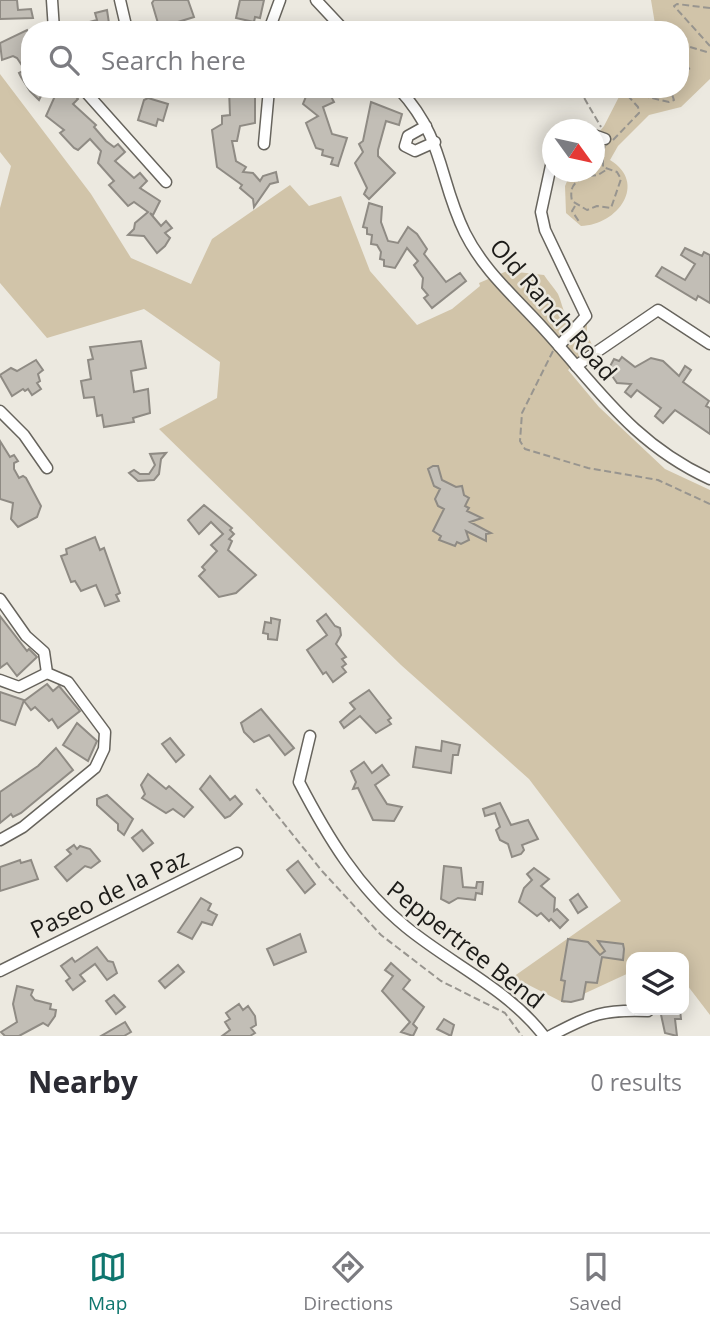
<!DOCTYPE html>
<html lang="en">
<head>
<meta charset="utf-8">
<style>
  :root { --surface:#fff; --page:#f7f7f7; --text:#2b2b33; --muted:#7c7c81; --line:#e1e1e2; --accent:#0f766e }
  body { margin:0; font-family:"Open Sans",sans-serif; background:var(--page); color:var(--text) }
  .controls { position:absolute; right:21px; bottom:21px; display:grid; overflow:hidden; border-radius:14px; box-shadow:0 4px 18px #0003 }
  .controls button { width:63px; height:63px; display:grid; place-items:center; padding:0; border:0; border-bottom:2px solid var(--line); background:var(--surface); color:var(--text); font:35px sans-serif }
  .compass { position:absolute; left:542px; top:119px; width:63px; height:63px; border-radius:50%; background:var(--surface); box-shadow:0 4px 18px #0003; rotate:123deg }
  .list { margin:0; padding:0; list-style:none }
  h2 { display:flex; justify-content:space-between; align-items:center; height:91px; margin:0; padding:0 28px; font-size:30px }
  h2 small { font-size:23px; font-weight:400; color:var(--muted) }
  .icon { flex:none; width:38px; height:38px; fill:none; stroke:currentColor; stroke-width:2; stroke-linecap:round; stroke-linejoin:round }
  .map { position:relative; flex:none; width:710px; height:1036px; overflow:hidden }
  .search { position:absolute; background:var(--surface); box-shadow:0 4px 18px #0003; left:21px; right:21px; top:21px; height:77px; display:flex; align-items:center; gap:18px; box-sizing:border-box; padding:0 24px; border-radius:28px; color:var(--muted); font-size:26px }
  .sheet { height:196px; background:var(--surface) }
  nav { display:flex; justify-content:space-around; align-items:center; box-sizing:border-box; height:98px; border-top:2px solid var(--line); background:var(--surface); font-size:19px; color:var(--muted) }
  nav a { display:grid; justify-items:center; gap:4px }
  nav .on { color:var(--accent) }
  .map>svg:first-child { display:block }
  .green { fill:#d1c4a9 }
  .building { fill:#c2beb6; stroke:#8f8b84; stroke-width:2 }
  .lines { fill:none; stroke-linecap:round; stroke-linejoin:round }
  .minor-casing { stroke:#67645d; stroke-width:13 }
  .path { stroke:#98958f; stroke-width:2; stroke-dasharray:7 3.5; stroke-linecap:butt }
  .minor { stroke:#fff; stroke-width:10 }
  .labels { text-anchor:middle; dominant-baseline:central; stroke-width:5; stroke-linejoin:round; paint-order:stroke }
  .street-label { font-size:24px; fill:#1c1b18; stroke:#ece9e0 }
</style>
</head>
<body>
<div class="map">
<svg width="710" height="1036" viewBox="0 0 710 1036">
  <rect width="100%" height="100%" fill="#ece9e0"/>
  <g class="green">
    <path d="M651,0H710V79L681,107L649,115L618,146L610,160C648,183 618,225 581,226L566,213L565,186L571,172H594L595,137L604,126L623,89H680V30H656Z"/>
    <path d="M0,74L91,194L131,258L191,284L212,239L290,185L309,206L341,196L370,271L417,325L452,309L480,286L479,283L507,271L544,275C548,281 554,288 558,294C566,313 561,320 587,324V334L593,347L568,370L599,407L665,469L710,490V1015L684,981V957H631V972L564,1003L513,977L621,901L529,779L401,665L159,429L217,398L220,362L144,309L47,338L0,283V208L11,166L0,152Z"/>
  </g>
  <g class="building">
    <path d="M0,0H17L18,10L31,9L33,18L0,19Z"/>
    <path d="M154,0H188L194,17L178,22L181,30H160L152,3Z"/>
    <path d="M240,0H264L260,18L255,17L254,22L236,18Z"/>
    <path d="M107,10L110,30H85L89,22L97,20L95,13Z"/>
    <path d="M27,30L30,37V89H56L58,92L69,89L78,99L73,104L96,125L94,127L106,141L114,147L118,144L125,152L115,161L134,178L140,173L147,181L140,188L160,201L153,215L150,213L161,226L166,221L172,228L165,233L170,238L165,246L157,253L144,236L128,235L134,229L135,223L148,212L134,202L128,206L109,185L114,181L98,163L101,151L90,139L78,150L74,148L60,133L64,130L46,116L55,96H41L39,100L30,91L21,77L19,73L25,70L17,58L13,56L2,60L0,43Z"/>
    <path d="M229,89H254L255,95V123L240,126L237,141H232L236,161L246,167L243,172L253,173L260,181L263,176L276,172L278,182L270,184L254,207L253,199L240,188L242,185L217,167L212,130L222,124V116L230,115Z"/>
    <path d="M309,89H327L334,102L323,107L332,134L347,138L338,166L331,164L333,158L322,155L323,150L316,148L306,123L318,116L303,104Z"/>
    <path d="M148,98L168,104L163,121L158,119L156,126L138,120L144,100Z"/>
    <path d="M371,102L402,114L399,125L386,121L378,150V156L395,173L369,199L364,194L367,188L355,163L363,152L359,144L363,141Z"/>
    <path d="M369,203L382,207L381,222L388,241L398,243L408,227L417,234L427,249L424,254L446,282L460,273L466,281L432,308L424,298L428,295L422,288L423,278L414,265L418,261L407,248L395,268L384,266V260L380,259L381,252L377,245L371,244L372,235L367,234V228L363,227Z"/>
    <path d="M685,248L702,256L704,252L710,255V303L698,296L696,300L656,276L662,267L685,280L695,264L681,255Z"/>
    <path d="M141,341L146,368L131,371L134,392L148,389L150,413L133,418L134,422L104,427L102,415L97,416L94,397L84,398L81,381L91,379L88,360L93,359L90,347Z"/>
    <path d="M622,357L635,367L651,358L663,361L679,376L685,366L691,370L683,382L709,401L706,406L710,408V434L675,410L663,423L655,416L661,408L637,390L631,397L625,392L631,384L617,383L608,370L614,359L619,361Z"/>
    <path d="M36,360L43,370L38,374L40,381L37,383L41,389L32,395L28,389L25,391L23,389L12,396L0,375L11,368L17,371Z"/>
    <path d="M0,441L10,457L14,455L18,461L14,463V469L19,478L23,476L26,478L41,506L37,517L18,527L11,519L13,503L0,499Z"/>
    <path d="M166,453L161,459L159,474L154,480L138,481L129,473L134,470L140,474H149L155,465L150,454Z"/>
    <path d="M433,466H438L442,480L456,487L462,486L464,495L469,498L465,506L469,508L467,511L482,518L470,522L491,533L486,534V541L466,531L469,540L461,544L457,542L455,546L439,540L441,536L433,531L444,509L438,506L435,499L440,489L434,486L428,469Z"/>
    <path d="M204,505L232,528L230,530L234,534L229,539L232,541L228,550L256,575L236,593L219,597L199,576L205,570L202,567L217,551L211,545L223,534L211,522L199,534L188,520Z"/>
    <path d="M95,537L100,550L104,548L120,593L116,595L119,601L105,606L96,585L81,591L75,581L71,582L61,556L67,554L66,549Z"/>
    <path d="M326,614L335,626L340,628L341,635L336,644L346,657L342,659L346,664L342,667L346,672L333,682L326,672L323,674L307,650L327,635L317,621Z"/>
    <path d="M0,616L27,651L29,649L37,657L17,676L7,663L0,668Z"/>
    <path d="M271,618L280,620L277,640L268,639V634L263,633L265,622L271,623Z"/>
    <path d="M47,684L53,691L59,686L80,711L58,728L52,719L49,721L35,707L31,710L24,701Z"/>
    <path d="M369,690L391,718L388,720L391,724L376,733L360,716L344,728L340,722L355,709L350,703Z"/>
    <path d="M0,692L24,700L15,725L0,720Z"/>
    <path d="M261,709L294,748L285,755L269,735L254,742L244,732L241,723Z"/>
    <path d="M77,723L97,741L88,761L63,745Z"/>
    <path d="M170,738L184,755L176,762L162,744Z"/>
    <path d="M442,741L460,745L458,755H453L451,773L413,767L416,747L441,751Z"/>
    <path d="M56,748L73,770L21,813L13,817L11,814L0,823V792L38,766Z"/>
    <path d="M364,762L372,773L382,765L389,775L375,785L387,804L402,807L394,821L373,820L358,788L353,789L356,782L351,771Z"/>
    <path d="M148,774L166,789L169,786L193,807L184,817L173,809L166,813L142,798L145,794L141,785Z"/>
    <path d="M210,776L230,800L235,796L242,804L230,816L225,818L200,789Z"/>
    <path d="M107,795L133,819L124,835L118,830V824L97,805V799Z"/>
    <path d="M500,803L511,825L528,820L538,839L522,845L524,850L521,854L512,857L508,844L500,840L496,830L500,827L495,813L485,816L483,809Z"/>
    <path d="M142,830L153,843L143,851L132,838Z"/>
    <path d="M74,845L77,849L80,846L90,849L100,861L91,868L85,866L67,881L55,867L71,854L67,850Z"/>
    <path d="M20,860L21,863L31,860L38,879L0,891V867Z"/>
    <path d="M298,861L315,884L305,893L287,870Z"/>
    <path d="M444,866L461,868L463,887L476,888L477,882H483L482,894L476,893L475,900L458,898L449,903L441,899Z"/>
    <path d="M534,868L549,879L541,886L555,898L554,911L557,909L568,920L560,928L551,919L549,921L541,913L537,916L519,902L524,888L532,880L527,874Z"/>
    <path d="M578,894L587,907L578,913L570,900Z"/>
    <path d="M201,898L211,904L208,910L217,915L212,925L202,922L192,939L178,932Z"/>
    <path d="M300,934L306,952L274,965L267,949Z"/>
    <path d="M568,939L588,942L600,955L605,951L598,941L623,944L624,949L623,960L602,957L597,983L586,982L583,999L571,1002L562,1001L565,981L561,980Z"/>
    <path d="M97,947L108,961L113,962L117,973L107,980L95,964L80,975L85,981L73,990L66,981L70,978L61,966L72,958L75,962Z"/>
    <path d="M391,963L410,980L403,989L424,1007L413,1024L417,1028L413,1036L401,1032L410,1022L382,991L393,976L385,970Z"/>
    <path d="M178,965L184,972L165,988L159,981Z"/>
    <path d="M17,986L33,990L31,995L35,1000L51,1004L50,1009L56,1010L55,1016L48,1026L43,1023L19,1036H5L1,1032L17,1022L13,1004Z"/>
    <path d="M114,995L125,1007L116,1014L106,1001Z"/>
    <path d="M239,1004L243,1010L248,1006L255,1016L256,1025L251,1028L255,1033L250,1036H222L230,1030L225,1022L230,1019L226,1013Z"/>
    <path d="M660,1010H680L681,1019H675L677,1036L665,1033Z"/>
    <path d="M444,1019L454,1025L451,1036L437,1029Z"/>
    <path d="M125,1022L131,1032L124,1036H101Z"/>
  </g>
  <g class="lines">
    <g class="minor-casing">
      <g id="minor">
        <path d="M52,0L54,30"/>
        <path d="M120,0L127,30"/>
        <path d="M316,0L344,30"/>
        <path d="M269,30L280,0"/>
        <path d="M83,89L166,182"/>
        <path d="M399,89C445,139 438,178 465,233C484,271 514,296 542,327C598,388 632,443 710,479"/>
        <path d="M426,126L408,136L405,146L415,151L435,142"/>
        <path d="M594,135L605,139"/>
        <path d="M264,144L269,89"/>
        <path d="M552,161L541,212L545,230L586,316L559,346"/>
        <path d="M576,366L658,310L710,344"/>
        <path d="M0,411L24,435L47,468"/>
        <path d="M0,599L26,636L44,652L47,673L68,682L105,732L104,749L95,768L23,827L0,840"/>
        <path d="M0,680L19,687L47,673"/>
        <path d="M310,736L299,782C327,836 358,888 406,927C451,964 508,989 544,1036"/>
        <path d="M0,971L237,853"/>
        <path d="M550,1036C591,1015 601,1009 648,1011"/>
      </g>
    </g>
    <g class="path">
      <path d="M710,8L677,4L674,6L710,46"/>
      <path d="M680,44L710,53"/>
      <path d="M680,55L690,70L680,71"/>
      <path d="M579,89L601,127"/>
      <path d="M613,140L639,113L638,107L629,97L630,93L669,102L674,100L670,89"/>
      <path d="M594,170L605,146"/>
      <path d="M593,172C580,181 568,181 572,201L587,210L597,206L611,208L621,179L617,172L603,167V157"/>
      <path d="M589,176L598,175L606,170"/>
      <path d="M575,206L572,211L580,223"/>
      <path d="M553,351L522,413L520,441L525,449L588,468L658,480L710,504"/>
      <path d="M256,789L322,871L381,935L441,981L505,1013L522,1036"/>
    </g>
    <use href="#minor" class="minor"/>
  </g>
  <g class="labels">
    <g class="street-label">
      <text transform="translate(554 309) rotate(49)">Old Ranch Road</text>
      <text transform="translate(109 893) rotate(-26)">Paseo de la Paz</text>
      <text transform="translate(466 944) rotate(38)">Peppertree Bend</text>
    </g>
  </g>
</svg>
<div class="controls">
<button><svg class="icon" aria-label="layers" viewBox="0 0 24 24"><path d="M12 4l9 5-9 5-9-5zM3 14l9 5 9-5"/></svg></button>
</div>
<svg class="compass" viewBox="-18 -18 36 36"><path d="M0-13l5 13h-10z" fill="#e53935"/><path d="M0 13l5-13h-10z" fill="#7c7c81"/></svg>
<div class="search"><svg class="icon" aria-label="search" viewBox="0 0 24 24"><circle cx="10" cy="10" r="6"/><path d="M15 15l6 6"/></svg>Search here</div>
</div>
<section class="sheet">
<h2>Nearby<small>0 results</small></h2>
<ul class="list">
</ul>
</section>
<nav>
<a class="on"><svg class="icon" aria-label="map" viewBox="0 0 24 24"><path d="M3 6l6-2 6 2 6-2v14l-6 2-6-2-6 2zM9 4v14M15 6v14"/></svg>Map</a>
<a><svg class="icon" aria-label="directions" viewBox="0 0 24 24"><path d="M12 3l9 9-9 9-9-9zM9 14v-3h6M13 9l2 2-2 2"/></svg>Directions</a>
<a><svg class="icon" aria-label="saved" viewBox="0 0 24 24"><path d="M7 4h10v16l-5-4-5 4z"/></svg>Saved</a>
</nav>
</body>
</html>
